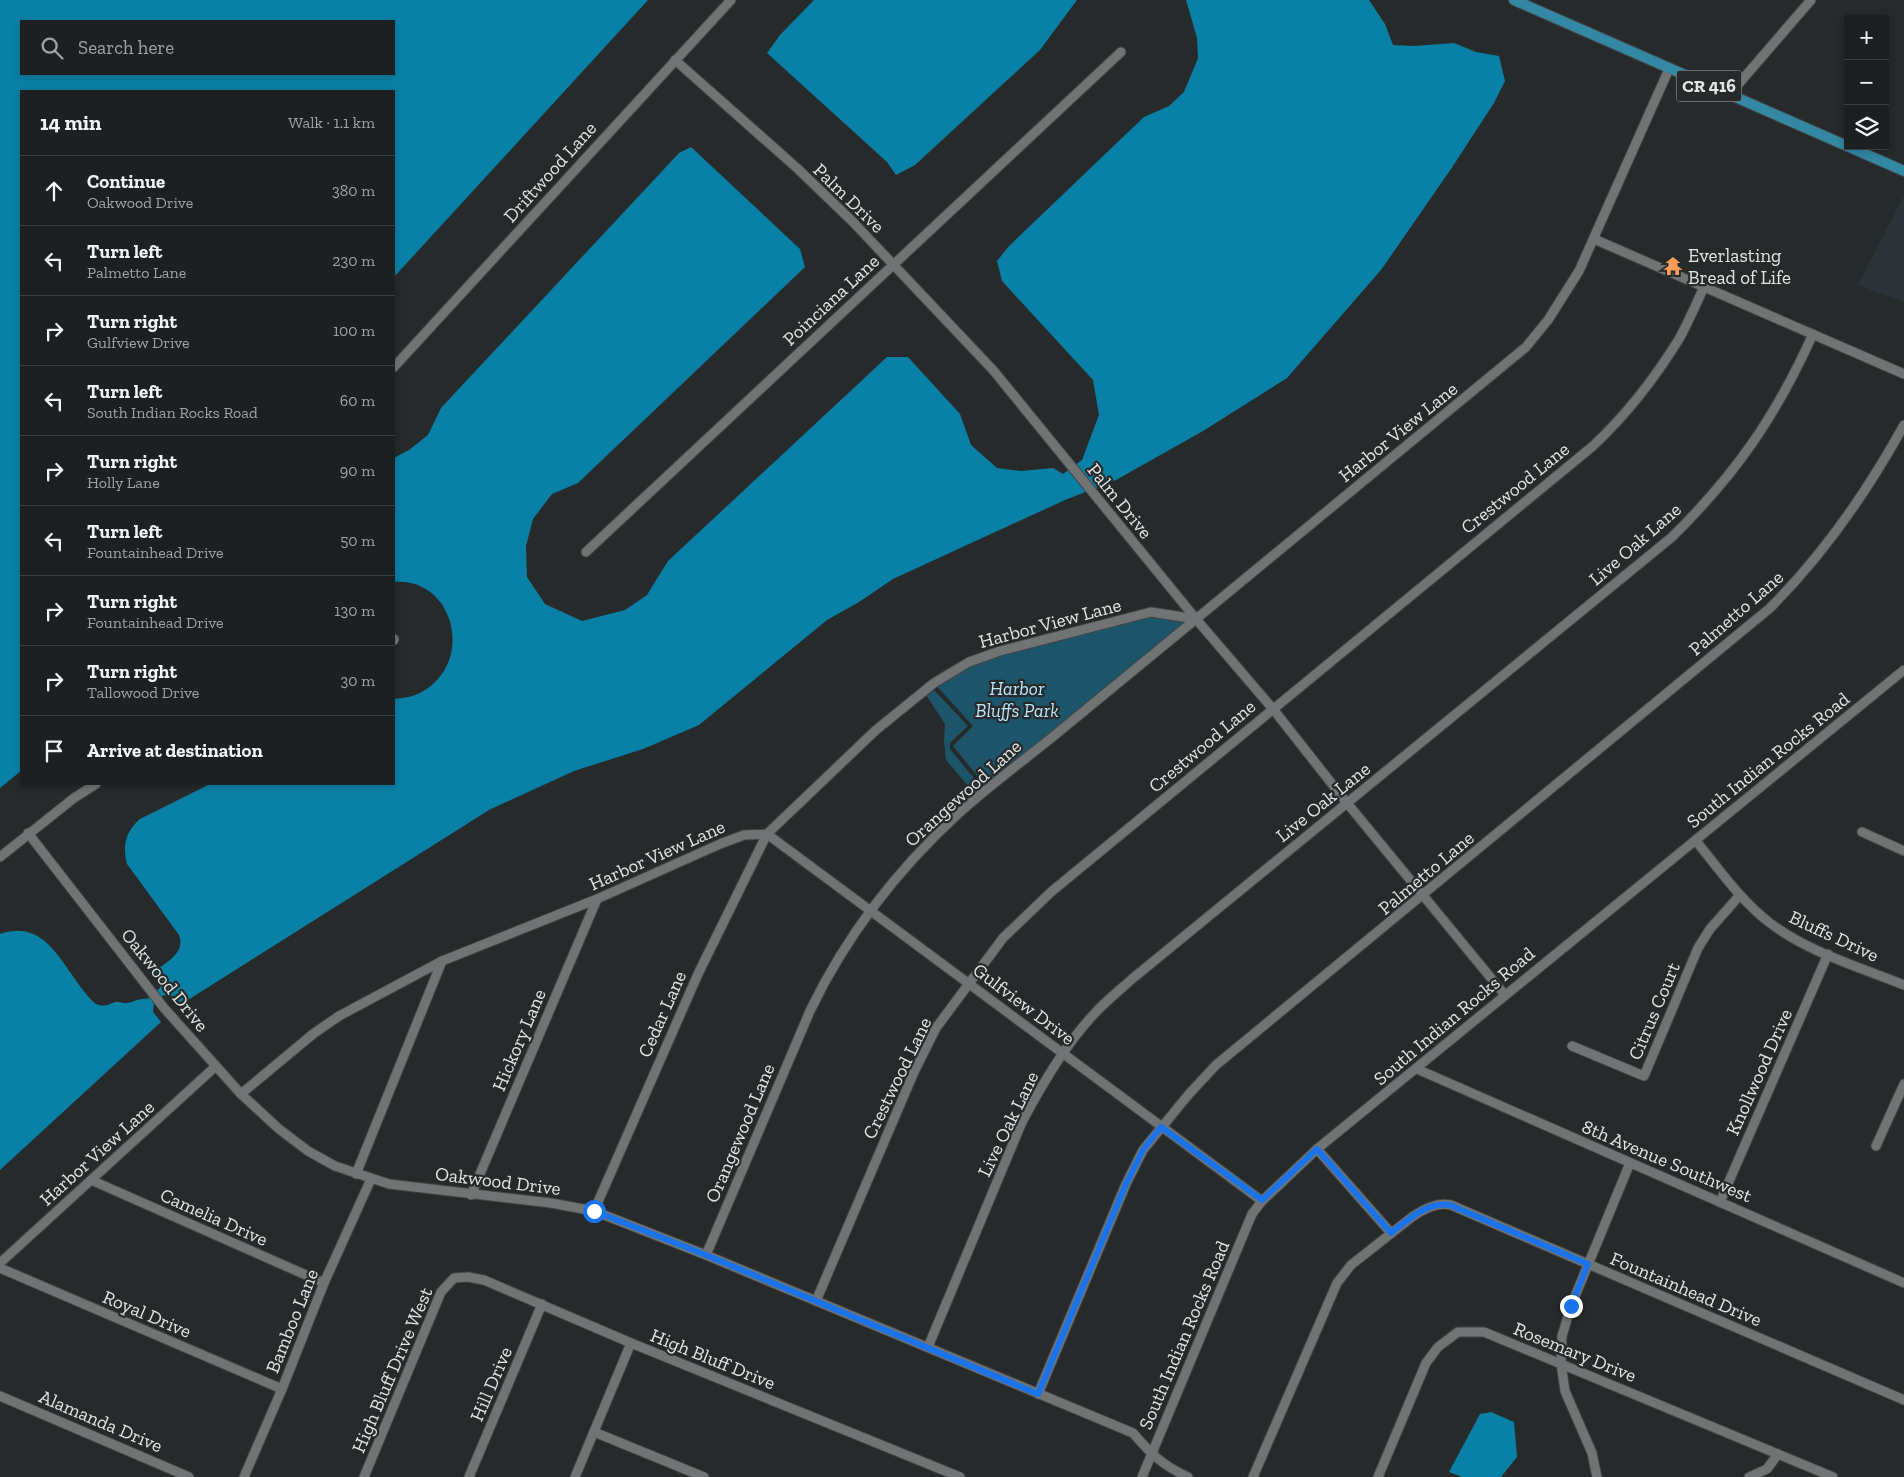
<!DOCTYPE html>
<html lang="en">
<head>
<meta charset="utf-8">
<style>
  :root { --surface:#1d2020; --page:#252829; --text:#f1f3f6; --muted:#a0a3a5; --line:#3b3e3e }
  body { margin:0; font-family:"Zilla Slab",serif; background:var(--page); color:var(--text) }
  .controls { position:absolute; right:15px; top:15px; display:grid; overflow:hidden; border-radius:0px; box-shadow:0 2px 8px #0003 }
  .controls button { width:45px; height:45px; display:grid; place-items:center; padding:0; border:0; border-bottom:1px solid var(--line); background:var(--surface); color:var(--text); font:25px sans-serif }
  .stop { position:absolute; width:15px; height:15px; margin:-11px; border:4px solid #1a73e8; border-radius:50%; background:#fff }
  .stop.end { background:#1a73e8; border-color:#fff; box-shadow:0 1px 5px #0008 }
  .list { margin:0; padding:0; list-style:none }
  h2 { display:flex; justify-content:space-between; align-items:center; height:65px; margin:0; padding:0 20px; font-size:21px }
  h2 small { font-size:16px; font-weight:400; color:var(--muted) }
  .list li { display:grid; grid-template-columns:32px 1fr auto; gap:15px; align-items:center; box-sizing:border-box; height:70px; padding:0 20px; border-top:1px solid var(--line) }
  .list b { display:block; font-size:19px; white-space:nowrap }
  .list p { margin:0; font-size:16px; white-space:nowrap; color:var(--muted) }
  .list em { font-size:16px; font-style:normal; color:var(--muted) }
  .icon { flex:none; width:28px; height:28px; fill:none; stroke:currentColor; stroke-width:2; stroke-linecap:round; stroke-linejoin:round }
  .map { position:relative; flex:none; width:1904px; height:1477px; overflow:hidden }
  .search { position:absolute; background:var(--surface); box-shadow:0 2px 8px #0003; left:20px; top:20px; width:375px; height:55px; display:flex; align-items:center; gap:12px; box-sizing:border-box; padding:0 18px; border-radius:0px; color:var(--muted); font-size:19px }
  .panel { position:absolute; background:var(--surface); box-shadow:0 2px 8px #0003; left:20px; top:90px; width:375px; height:695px; border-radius:0px }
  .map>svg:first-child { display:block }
  .built { fill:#2b3338 }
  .green { fill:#1c546a }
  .water { fill:#0980a6; fill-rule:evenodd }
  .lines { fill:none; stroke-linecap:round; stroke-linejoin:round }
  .minor-casing { stroke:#434545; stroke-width:11 }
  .major-casing { stroke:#434545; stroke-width:12 }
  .minor { stroke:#717475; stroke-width:9 }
  .major { stroke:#3388a4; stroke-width:10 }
  .route { stroke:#1a73e8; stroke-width:6 }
  .labels { text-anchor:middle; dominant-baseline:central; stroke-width:4.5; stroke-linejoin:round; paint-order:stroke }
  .shield { fill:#272a2b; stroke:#abadad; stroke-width:1 }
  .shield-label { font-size:18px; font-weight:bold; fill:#e3e5e5 }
  .street-label { font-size:19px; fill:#e3e5e5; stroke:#272a2b }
  .poi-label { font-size:19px; fill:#e3e5e5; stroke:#272a2b; text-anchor:start }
  .park-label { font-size:19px; font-style:italic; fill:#b9e6fb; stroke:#272a2b }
</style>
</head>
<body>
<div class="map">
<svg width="1904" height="1477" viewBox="0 0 1904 1477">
  <rect width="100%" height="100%" fill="#272a2b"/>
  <path class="built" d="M1904,196V302L1858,285Z"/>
  <g class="green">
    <path d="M1151,612L1196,619L988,789L953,746L973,726L934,683L969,662Z"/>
    <path d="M933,689L968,726L950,743V749L982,788L975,794L946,760L944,740L945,724L926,695Z"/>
  </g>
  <g class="water">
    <path d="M0,0H648L394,277V91H21V771L0,788ZM394,21V74H21V21Z"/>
    <path d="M814,0H1077L1040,50L915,165L896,175L887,162L767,53L780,35Z"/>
    <path d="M1186,0H1369L1385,24L1393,45L1414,46L1454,43L1476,52L1499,56L1505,81L1494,103L1451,169L1381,270L1287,378L1203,431L1116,480L1065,500L893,579L859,602L827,620L699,725L643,749L574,771L489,810L180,1005L172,997L164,995L154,1003L153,1012L161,1022L0,1170V934C51,916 65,977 96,1004C105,1007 107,1005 115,1002C119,1001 123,1004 127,1003C135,1002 139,998 147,999L160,988L161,980L154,972C166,962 186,953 179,935L127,864C122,845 126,831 140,819L210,784H394V699C403,698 412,697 420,693C476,664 455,577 394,582V458L409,450L428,435L441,408L679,153L691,147L800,249L805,267L578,483L552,494L533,519L526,546L527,577L545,604L582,621L625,610L647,595L668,561L887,357H908L960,414L971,445L997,468L1021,471L1053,468L1063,474L1082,460L1099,415L1093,380L1002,281L997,261L1009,246L1144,117L1169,106L1184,92L1198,58L1197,38Z"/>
    <path d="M1491,1412L1514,1422L1517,1457L1501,1477H1462L1449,1472L1480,1414Z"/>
  </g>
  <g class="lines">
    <g class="minor-casing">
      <g id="minor">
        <path d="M675,60L798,169L853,222L993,370L1196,619L1273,709L1347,803L1505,995"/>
        <path d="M1729,95L1811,0"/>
        <path d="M1594,239L1904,374"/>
        <path d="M394,367L731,0"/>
        <path d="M586,552L1121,52"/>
        <path d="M394,640V639"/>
        <path d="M1862,832L1904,851"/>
        <path d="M28,833L164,1008L241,1094L279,1129L308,1151L335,1166L389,1184L551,1203L594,1211L706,1255L1133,1433C1151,1454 1162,1465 1188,1477"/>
        <path d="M1696,841C1719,869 1740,900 1770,923C1808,952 1859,967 1904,985"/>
        <path d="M0,857L74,798L96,784"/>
        <path d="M1572,1046L1644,1076L1698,948L1710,929L1740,895"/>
        <path d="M1417,1069L1904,1283"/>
        <path d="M241,1094L313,1034L339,1016L442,961L597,899L720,844L744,835L767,834L876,730L934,683L969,662L1000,651L1151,612L1196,619L1526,347L1548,320L1579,271L1669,69"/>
        <path d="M1876,1146L1904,1084"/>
        <path d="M1317,1149L1391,1233"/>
        <path d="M356,1174L442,961"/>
        <path d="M91,1180L324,1283"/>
        <path d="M471,1195L597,899"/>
        <path d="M1720,1202L1828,954"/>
        <path d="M594,1211L698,974L767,834L1262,1201"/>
        <path d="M706,1255L810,1011C846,936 898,869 959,813C988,787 1020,763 1050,739C1098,699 1147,659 1196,619"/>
        <path d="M0,1263L216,1066"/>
        <path d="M0,1268L282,1389"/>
        <path d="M816,1301L914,1072L936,1028L1003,938L1051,892L1593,446C1626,415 1655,378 1679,339C1688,323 1696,304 1704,287"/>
        <path d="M928,1347L1022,1122C1043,1083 1065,1045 1095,1013C1106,1001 1120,990 1132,979L1672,537C1736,474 1776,416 1813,334"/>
        <path d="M1038,1394L1126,1184L1143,1150L1189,1094L1216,1065L1770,608C1824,554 1867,492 1904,425"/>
        <path d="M0,1396L189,1477"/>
        <path d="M594,1432L704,1477"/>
        <path d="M244,1477L282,1389L324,1283L371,1179"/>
        <path d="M364,1477L441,1292L454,1278L468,1277L484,1280L631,1343L960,1477"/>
        <path d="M469,1477L542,1304"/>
        <path d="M575,1477L631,1343"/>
        <path d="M1142,1477L1252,1214L1262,1201L1317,1149L1904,670"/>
        <path d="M1253,1477L1337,1283L1351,1265L1412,1217C1424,1209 1437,1202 1451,1205L1904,1400"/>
        <path d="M1378,1477L1426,1363L1438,1347L1458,1332H1484L1833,1477"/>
        <path d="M1597,1477L1592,1453L1565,1391L1561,1363L1562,1336L1571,1306L1630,1163"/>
        <path d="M1749,1477L1767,1469L1778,1454"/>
      </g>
    </g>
    <g class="major-casing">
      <path id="major" d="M1514,0L1904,171"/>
    </g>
    <use href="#minor" class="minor"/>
    <use href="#major" class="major"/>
  </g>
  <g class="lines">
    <path class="route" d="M594,1211L706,1255L1038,1394L1126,1184L1143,1150L1161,1127L1262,1200L1317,1149L1391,1233C1408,1220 1427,1201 1450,1205L1588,1264L1571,1306"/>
  </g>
  <defs>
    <g id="temple-bare" transform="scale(1.5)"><path d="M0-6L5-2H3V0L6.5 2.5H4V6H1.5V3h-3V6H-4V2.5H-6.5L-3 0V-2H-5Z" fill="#fe9b59" stroke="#272a2b" stroke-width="2.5" paint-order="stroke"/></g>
  </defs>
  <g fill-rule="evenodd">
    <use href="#temple-bare" x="1673" y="266"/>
  </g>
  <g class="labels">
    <rect class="shield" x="1676.5" y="70.5" width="65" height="31" rx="4"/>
    <g class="shield-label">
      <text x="1709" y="86">CR 416</text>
    </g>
    <g class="street-label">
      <text transform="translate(550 172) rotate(-48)">Driftwood Lane</text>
      <text transform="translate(849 198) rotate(44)">Palm Drive</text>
      <text transform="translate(831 300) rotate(-43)">Poinciana Lane</text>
      <text transform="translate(1398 432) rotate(-39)">Harbor View Lane</text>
      <text transform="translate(1515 488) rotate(-39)">Crestwood Lane</text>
      <text transform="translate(1120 501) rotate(51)">Palm Drive</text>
      <text transform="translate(1635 544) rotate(-41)">Live Oak Lane</text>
      <text transform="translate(1736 613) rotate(-41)">Palmetto Lane</text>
      <text transform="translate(1050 623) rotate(-15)">Harbor View Lane</text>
      <text transform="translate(1202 746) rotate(-40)">Crestwood Lane</text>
      <text transform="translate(1768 760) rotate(-39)">South Indian Rocks Road</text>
      <text transform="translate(963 793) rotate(-42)">Orangewood Lane</text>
      <text transform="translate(1323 802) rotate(-39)">Live Oak Lane</text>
      <text transform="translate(657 855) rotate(-24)">Harbor View Lane</text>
      <text transform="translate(1426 873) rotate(-40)">Palmetto Lane</text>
      <text transform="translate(1834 936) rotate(25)">Bluffs Drive</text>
      <text transform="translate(165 980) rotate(51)">Oakwood Drive</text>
      <text transform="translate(1024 1004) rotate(37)">Gulfview Drive</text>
      <text transform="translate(1654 1011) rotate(-67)">Citrus Court</text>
      <text transform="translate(662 1014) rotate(-66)">Cedar Lane</text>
      <text transform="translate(1454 1016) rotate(-40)">South Indian Rocks Road</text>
      <text transform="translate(519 1040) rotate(-67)">Hickory Lane</text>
      <text transform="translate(1759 1072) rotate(-66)">Knollwood Drive</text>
      <text transform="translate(897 1078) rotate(-64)">Crestwood Lane</text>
      <text transform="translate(1008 1124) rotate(-64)">Live Oak Lane</text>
      <text transform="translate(740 1133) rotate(-67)">Orangewood Lane</text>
      <text transform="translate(97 1153) rotate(-42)">Harbor View Lane</text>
      <text transform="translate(1667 1161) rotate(23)">8th Avenue Southwest</text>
      <text transform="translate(498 1181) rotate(7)">Oakwood Drive</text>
      <text transform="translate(214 1217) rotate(24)">Camelia Drive</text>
      <text transform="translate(1686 1289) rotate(23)">Fountainhead Drive</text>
      <text transform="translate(147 1314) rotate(23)">Royal Drive</text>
      <text transform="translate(292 1321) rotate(-68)">Bamboo Lane</text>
      <text transform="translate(1184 1335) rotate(-67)">South Indian Rocks Road</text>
      <text transform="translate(1575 1352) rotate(22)">Rosemary Drive</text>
      <text transform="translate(713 1359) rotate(22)">High Bluff Drive</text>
      <text transform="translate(392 1370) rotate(-67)">High Bluff Drive West</text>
      <text transform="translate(491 1384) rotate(-67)">Hill Drive</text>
      <text transform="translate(101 1421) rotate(23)">Alamanda Drive</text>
    </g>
    <g class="poi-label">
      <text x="1688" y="255">Everlasting<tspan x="1688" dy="22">Bread of Life</tspan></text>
    </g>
    <g class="park-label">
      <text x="1017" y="688">Harbor<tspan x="1017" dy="22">Bluffs Park</tspan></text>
    </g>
  </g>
</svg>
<div class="controls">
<button>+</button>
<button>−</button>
<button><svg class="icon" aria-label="layers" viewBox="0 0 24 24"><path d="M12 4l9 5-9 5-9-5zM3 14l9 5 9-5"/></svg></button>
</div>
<div class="stop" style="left:594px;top:1211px"></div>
<div class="stop end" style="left:1571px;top:1306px"></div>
<div class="search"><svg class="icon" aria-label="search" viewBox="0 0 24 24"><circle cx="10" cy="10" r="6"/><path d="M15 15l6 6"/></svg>Search here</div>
<section class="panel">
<h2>14 min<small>Walk · 1.1 km</small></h2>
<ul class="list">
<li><svg class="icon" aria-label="ahead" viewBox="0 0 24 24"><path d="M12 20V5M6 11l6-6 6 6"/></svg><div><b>Continue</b><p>Oakwood Drive</p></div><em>380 m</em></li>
<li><svg class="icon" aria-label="left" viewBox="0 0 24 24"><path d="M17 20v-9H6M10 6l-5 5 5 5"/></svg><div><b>Turn left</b><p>Palmetto Lane</p></div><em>230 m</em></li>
<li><svg class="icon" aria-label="right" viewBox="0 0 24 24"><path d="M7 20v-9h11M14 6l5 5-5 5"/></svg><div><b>Turn right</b><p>Gulfview Drive</p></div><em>100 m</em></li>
<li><svg class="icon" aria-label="left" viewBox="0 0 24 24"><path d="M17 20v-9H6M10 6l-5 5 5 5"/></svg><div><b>Turn left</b><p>South Indian Rocks Road</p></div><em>60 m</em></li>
<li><svg class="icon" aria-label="right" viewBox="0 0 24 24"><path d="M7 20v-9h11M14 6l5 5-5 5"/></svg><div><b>Turn right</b><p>Holly Lane</p></div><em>90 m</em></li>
<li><svg class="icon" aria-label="left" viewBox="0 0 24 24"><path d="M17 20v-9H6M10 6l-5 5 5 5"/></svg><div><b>Turn left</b><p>Fountainhead Drive</p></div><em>50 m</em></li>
<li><svg class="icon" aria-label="right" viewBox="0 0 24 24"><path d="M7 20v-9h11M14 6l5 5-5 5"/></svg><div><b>Turn right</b><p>Fountainhead Drive</p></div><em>130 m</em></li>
<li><svg class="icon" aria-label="right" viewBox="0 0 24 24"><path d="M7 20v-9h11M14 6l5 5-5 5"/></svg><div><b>Turn right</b><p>Tallowood Drive</p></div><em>30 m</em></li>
<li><svg class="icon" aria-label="arrive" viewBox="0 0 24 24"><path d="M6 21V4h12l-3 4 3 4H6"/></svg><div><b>Arrive at destination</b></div></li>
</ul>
</section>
</div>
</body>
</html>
